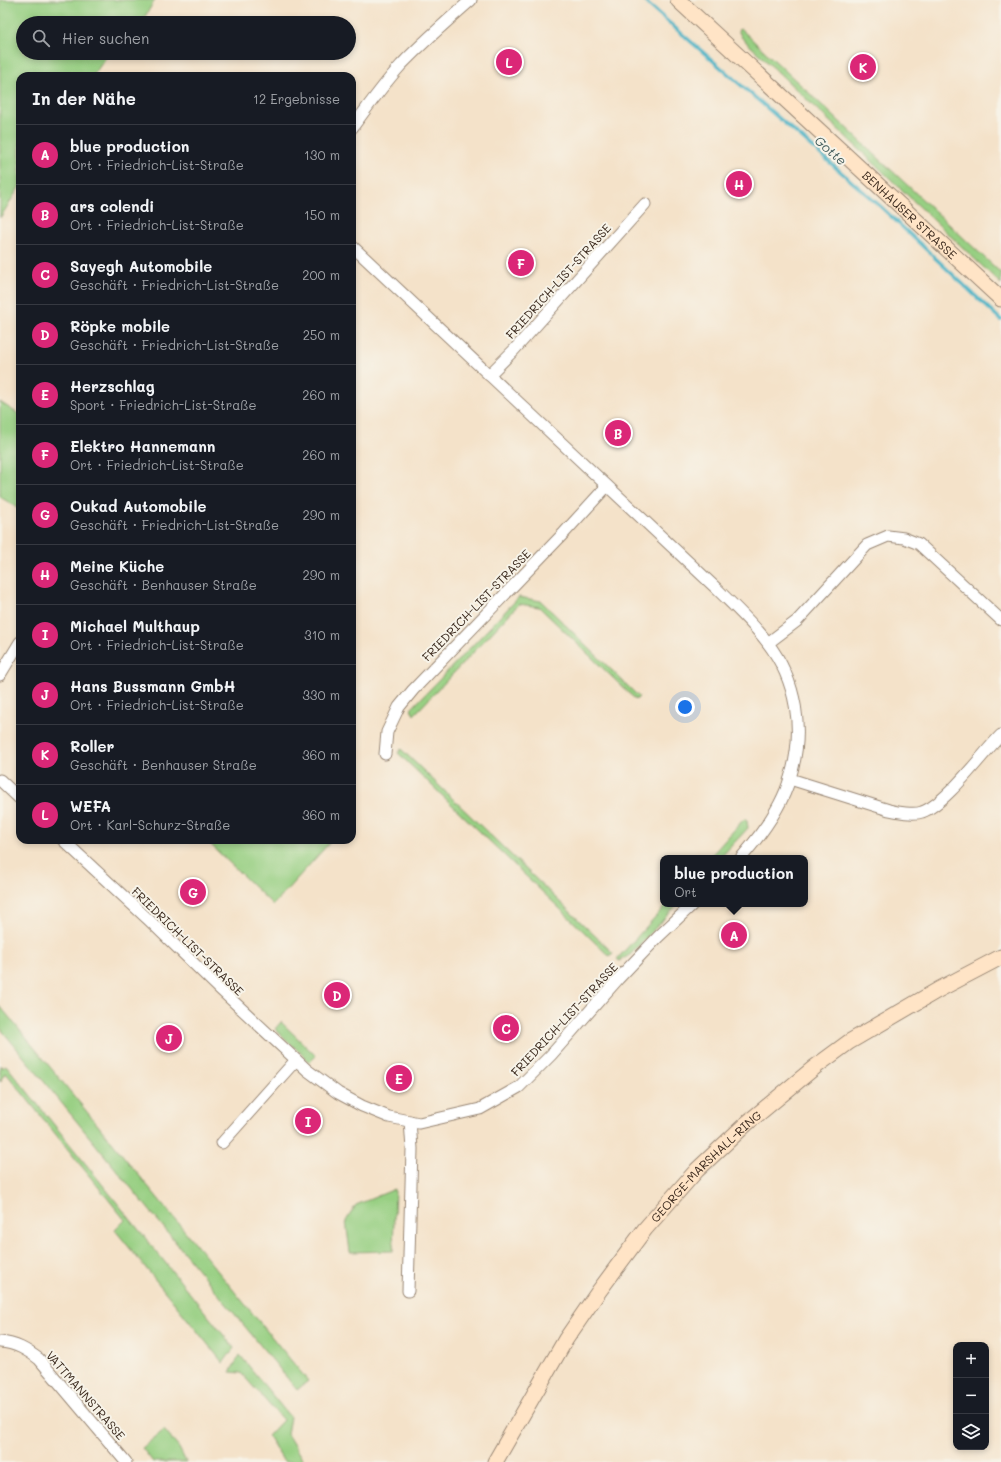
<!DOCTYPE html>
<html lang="de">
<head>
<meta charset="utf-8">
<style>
  :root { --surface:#171b24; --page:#20242c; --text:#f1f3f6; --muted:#9ea1a6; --line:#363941; --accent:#db2777 }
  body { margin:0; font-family:Mali,sans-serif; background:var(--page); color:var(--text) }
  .controls { position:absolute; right:12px; bottom:12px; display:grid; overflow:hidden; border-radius:8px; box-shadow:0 2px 6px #0003 }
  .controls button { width:36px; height:36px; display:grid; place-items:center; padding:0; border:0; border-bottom:1px solid var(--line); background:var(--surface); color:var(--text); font:20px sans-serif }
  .you { position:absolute; left:685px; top:707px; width:14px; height:14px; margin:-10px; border:3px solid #fff; border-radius:50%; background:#1a73e8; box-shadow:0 0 0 6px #1a73e833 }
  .badge { display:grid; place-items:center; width:26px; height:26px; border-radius:50%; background:var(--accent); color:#fff; font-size:13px; font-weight:700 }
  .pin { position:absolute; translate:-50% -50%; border:2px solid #fff; box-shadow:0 1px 4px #0006 }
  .popup { position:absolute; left:660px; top:855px; width:148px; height:52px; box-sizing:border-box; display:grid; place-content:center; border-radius:8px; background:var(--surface); filter:drop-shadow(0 1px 3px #0005); font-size:13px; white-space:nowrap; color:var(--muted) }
  .popup b { font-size:15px; color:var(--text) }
  .popup::after { content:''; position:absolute; left:50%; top:100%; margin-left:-8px; border:8px solid transparent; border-top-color:var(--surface) }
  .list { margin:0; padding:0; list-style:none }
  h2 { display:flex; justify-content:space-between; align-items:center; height:52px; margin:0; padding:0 16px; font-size:17px }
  h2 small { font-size:13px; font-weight:400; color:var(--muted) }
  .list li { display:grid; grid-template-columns:26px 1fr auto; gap:12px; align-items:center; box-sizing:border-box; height:60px; padding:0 16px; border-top:1px solid var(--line) }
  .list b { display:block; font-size:15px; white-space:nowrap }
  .list p { margin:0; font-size:13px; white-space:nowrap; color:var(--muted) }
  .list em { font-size:13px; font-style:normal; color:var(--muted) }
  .icon { flex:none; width:22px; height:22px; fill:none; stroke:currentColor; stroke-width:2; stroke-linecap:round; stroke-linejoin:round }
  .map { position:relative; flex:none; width:1001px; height:1462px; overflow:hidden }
  .search { position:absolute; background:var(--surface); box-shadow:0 2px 6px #0003; left:16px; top:16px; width:340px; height:44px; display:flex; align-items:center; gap:10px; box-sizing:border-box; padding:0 14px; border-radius:22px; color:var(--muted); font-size:15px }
  .panel { position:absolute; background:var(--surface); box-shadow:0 2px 6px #0003; left:16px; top:72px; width:340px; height:772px; border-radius:12px }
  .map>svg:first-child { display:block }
  .green { fill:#97cf82; stroke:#697c50 }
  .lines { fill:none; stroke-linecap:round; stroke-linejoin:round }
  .stream { stroke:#48b3c6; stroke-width:3.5 }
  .street-casing { stroke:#988674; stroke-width:13 }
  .secondary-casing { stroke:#988674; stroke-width:17 }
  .street { stroke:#fff; stroke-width:11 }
  .secondary { stroke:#ffe4c6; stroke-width:15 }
  .labels { text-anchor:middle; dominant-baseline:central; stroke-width:4; stroke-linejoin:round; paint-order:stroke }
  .street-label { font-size:12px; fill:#3b2a1e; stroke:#f7f3e8 }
  .water-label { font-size:13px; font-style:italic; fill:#405a59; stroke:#f7f3e8 }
</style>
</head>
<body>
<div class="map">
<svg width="1001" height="1462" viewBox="0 0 1001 1462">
  <rect width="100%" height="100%" fill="#f7f3e8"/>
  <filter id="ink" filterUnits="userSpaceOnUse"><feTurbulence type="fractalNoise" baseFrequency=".025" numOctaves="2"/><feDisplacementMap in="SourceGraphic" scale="8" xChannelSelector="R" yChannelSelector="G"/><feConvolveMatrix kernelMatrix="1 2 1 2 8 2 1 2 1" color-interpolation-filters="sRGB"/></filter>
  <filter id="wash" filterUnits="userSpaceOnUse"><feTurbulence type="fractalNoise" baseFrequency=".012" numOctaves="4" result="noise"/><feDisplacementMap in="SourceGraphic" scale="16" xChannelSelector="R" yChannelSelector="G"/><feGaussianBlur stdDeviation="0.9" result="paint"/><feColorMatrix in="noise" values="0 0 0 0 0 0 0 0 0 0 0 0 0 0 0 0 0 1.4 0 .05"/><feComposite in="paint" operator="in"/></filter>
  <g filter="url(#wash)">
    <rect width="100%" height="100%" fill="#f4e2c9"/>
    <g class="green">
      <path d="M0,0H155L141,23H23V53H109L93,76H20V186L0,218Z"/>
      <path d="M741,29L1001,273V284L742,38L738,30Z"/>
      <path d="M0,402L20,415V509L0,497Z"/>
      <path d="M519,597L541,601L639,697L636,700L539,607L519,604L414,715L411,709Z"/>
      <path d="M401,749L613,953L609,956L398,753Z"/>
      <path d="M744,819L747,821L748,828L720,858H709Z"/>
      <path d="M206,840H332L273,905Z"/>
      <path d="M667,904H678L630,955L619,961L617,959Z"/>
      <path d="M0,1006L308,1381L297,1390L0,1028Z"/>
      <path d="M281,1022L316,1056L310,1062L275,1029Z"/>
      <path d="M0,1065L2,1068L6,1065L234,1348L223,1363L115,1230L125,1220L6,1073L0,1082Z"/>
      <path d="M395,1189L393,1251L350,1252L346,1221L356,1205Z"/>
      <path d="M240,1355L290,1417L287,1434L304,1462H284L268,1436L283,1420L241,1373L230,1372Z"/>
      <path d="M164,1430L179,1448L186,1462H153L142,1448Z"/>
    </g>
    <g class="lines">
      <path class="stream" d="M643,0L880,206L1001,320"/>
    </g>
  </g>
  <g filter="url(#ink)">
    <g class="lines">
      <g class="street-casing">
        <g id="street">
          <path d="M352,128C368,106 383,85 401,65C423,42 447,21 471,0"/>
          <path d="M352,246L717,589C734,606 753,623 767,642C797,681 805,731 790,778C782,807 761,835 741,858"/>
          <path d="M489,375L514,350L645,204"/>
          <path d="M768,643L797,621L867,545L888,536L904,538L919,544L1001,620"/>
          <path d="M0,675L20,642"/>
          <path d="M385,754L387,732L399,707L413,690L564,533L607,486"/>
          <path d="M790,779L889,810C897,812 914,815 922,812C946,804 982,754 1001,735"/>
          <path d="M0,780L20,799"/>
          <path d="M63,840L150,921L220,989L307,1070L338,1093L362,1106L389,1117L419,1123L480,1109L519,1087L551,1055L618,979L658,937L693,904"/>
          <path d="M222,1143L296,1060"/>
          <path d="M408,1291L412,1149L410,1121"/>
          <path d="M0,1342C16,1343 27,1350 39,1359L126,1462"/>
        </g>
      </g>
      <g class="secondary-casing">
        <g id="secondary">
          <path id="s1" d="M678,0L1001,299"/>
          <path id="s2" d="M495,1462L566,1339L599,1291L645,1229L697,1170L746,1124L815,1067L849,1042L938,990L1001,957"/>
        </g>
      </g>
      <use href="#street" class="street"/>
      <use href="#secondary" class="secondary"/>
    </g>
  </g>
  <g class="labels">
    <g class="street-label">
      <text stroke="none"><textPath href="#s1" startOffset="316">BENHAUSER STRASSE</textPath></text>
      <text transform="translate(558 281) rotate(-48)">FRIEDRICH-LIST-STRASSE</text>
      <text transform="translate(476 605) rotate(-46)">FRIEDRICH-LIST-STRASSE</text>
      <text transform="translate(188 941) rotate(44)">FRIEDRICH-LIST-STRASSE</text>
      <text transform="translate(564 1019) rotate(-47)">FRIEDRICH-LIST-STRASSE</text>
      <text stroke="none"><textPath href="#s2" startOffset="365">GEORGE-MARSHALL-RING</textPath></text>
      <text transform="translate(86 1395) rotate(49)">VATTMANNSTRASSE</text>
    </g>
    <g class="water-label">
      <text transform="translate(831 150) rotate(41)">Gotte</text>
    </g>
  </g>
</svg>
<div class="controls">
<button>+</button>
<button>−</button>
<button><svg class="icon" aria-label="layers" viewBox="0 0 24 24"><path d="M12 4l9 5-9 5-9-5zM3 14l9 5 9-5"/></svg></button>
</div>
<div class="you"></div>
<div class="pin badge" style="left:734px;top:935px">A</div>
<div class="popup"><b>blue production</b>Ort</div>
<div class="pin badge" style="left:618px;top:433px">B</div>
<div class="pin badge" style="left:506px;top:1028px">C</div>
<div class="pin badge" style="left:337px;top:995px">D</div>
<div class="pin badge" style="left:399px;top:1078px">E</div>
<div class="pin badge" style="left:521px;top:263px">F</div>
<div class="pin badge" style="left:193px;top:892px">G</div>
<div class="pin badge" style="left:739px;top:184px">H</div>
<div class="pin badge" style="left:308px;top:1121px">I</div>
<div class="pin badge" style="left:169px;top:1038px">J</div>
<div class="pin badge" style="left:863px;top:67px">K</div>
<div class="pin badge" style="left:509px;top:62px">L</div>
<div class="search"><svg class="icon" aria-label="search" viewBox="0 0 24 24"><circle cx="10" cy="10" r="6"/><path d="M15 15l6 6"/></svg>Hier suchen</div>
<section class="panel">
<h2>In der Nähe<small>12 Ergebnisse</small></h2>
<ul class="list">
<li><span class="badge">A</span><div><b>blue production</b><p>Ort · Friedrich-List-Straße</p></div><em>130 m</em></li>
<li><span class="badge">B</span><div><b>ars colendi</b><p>Ort · Friedrich-List-Straße</p></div><em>150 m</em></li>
<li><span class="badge">C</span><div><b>Sayegh Automobile</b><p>Geschäft · Friedrich-List-Straße</p></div><em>200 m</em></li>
<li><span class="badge">D</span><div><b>Röpke mobile</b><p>Geschäft · Friedrich-List-Straße</p></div><em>250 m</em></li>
<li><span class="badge">E</span><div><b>Herzschlag</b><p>Sport · Friedrich-List-Straße</p></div><em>260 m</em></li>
<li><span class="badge">F</span><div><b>Elektro Hannemann</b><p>Ort · Friedrich-List-Straße</p></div><em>260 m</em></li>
<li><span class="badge">G</span><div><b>Oukad Automobile</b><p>Geschäft · Friedrich-List-Straße</p></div><em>290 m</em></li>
<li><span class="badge">H</span><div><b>Meine Küche</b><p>Geschäft · Benhauser Straße</p></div><em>290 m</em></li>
<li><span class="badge">I</span><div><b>Michael Multhaup</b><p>Ort · Friedrich-List-Straße</p></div><em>310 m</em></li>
<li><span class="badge">J</span><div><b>Hans Bussmann GmbH</b><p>Ort · Friedrich-List-Straße</p></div><em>330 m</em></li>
<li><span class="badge">K</span><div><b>Roller</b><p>Geschäft · Benhauser Straße</p></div><em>360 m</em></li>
<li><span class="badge">L</span><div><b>WEFA</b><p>Ort · Karl-Schurz-Straße</p></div><em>360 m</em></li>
</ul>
</section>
</div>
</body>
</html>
